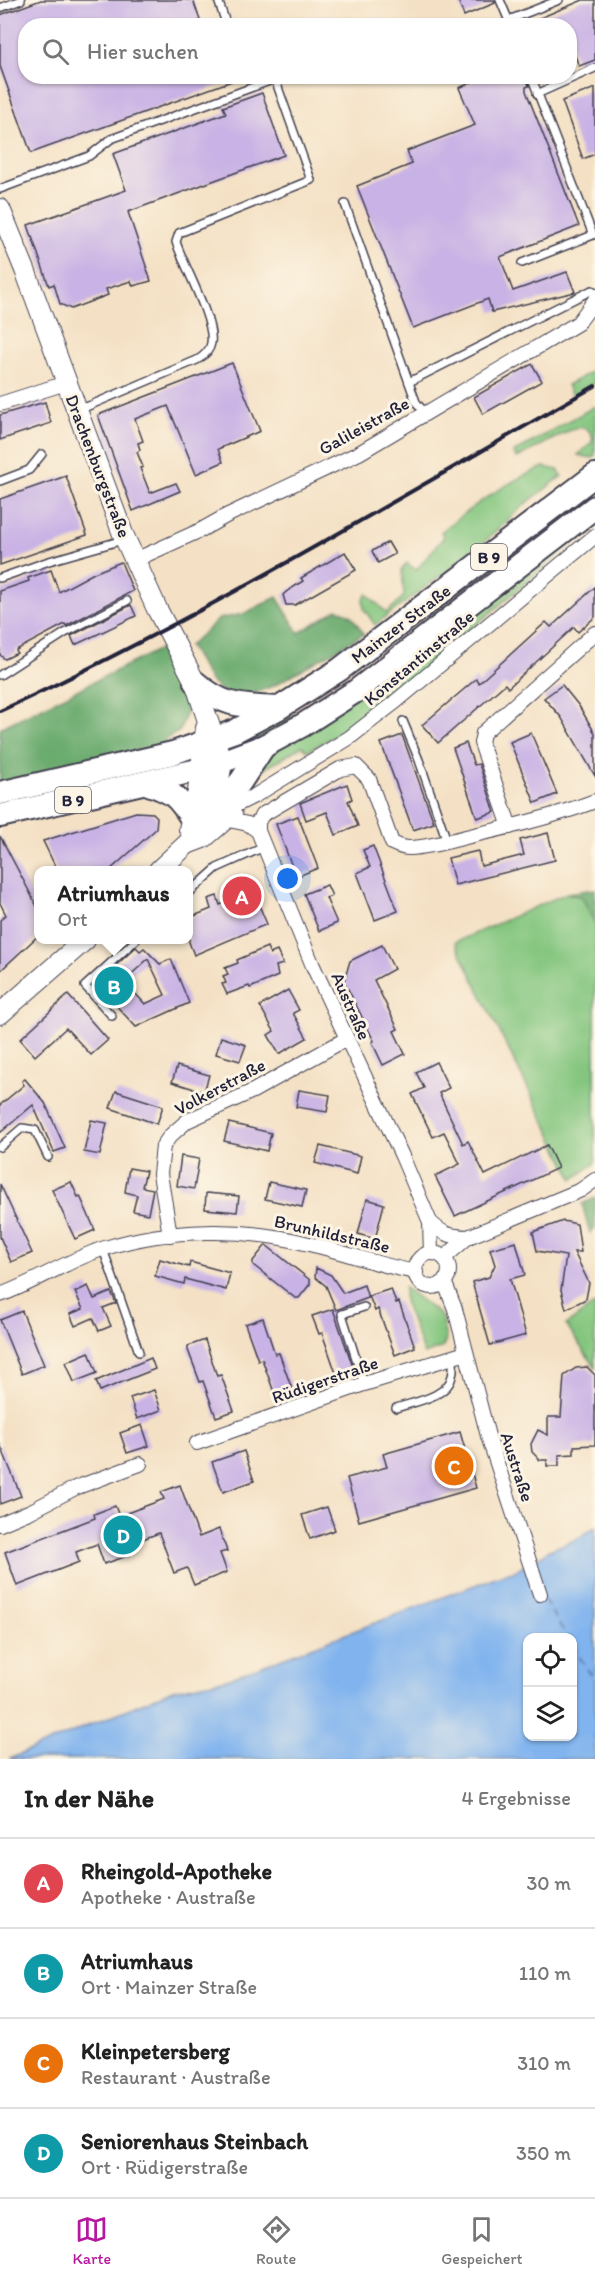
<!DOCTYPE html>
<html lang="de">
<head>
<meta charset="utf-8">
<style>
  :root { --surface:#fff; --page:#f6f6f6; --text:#222; --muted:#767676; --line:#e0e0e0; --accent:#b5179e }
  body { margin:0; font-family:Itim,sans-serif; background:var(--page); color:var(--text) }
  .controls { position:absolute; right:18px; bottom:18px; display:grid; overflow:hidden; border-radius:12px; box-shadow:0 2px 4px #0004 }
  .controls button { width:54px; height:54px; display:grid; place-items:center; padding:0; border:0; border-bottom:2px solid var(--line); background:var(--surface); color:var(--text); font:30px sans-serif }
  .you { position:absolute; left:288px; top:879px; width:21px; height:21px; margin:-15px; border:4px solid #fff; border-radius:50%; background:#1a73e8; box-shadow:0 0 0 9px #1a73e833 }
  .badge { display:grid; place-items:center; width:39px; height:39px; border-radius:50%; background:var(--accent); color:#fff; font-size:20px; font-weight:700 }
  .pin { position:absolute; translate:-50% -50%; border:3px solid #fff; box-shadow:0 2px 6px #0006 }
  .popup { position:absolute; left:34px; top:866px; width:159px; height:78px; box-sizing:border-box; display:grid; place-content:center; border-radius:12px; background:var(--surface); filter:drop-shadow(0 2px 4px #0005); font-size:20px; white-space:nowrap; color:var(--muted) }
  .popup b { font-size:22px; color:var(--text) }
  .popup::after { content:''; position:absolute; left:50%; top:100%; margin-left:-12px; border:12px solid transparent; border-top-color:var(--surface) }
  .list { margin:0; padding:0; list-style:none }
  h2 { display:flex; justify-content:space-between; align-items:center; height:78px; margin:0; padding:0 24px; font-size:26px }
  h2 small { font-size:20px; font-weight:400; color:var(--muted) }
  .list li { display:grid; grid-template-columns:39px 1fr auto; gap:18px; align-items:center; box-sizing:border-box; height:90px; padding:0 24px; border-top:2px solid var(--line) }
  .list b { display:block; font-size:22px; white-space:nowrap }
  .list p { margin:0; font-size:20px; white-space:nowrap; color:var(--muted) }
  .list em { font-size:20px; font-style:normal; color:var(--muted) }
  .icon { flex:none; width:33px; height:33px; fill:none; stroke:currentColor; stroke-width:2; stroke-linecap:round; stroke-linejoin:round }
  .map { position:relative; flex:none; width:595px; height:1759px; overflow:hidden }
  .search { position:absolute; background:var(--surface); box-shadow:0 2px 4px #0004; left:18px; right:18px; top:18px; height:66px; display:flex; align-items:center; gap:15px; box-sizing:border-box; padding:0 21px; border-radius:24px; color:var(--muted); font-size:22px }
  .sheet { height:438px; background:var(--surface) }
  nav { display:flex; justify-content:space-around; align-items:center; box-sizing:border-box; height:84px; border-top:2px solid var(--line); background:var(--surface); font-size:16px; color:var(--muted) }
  nav a { display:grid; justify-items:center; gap:3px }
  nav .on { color:var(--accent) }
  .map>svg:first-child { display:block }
  .green { fill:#84c67f; stroke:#53745d; stroke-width:1.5 }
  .forest { fill:#6bab6e; stroke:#466654; stroke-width:1.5 }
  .water { fill:#81b4ee; stroke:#526b94; stroke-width:1.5; fill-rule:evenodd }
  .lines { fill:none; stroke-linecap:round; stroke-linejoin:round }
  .ferry { stroke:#43557a; stroke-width:1.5; stroke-dasharray:8 6; stroke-linecap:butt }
  .building { fill:#c9b2e5; fill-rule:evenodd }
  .lane-casing { stroke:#423f50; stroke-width:10 }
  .street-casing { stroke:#423f50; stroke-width:16 }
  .secondary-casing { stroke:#423f50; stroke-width:22 }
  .primary-casing { stroke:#423f50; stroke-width:26 }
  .lane { stroke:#fff; stroke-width:7 }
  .street { stroke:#fff; stroke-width:14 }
  .secondary { stroke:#fff; stroke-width:20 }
  .primary { stroke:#fff; stroke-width:22 }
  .rail { stroke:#22223b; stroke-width:4 }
  .labels { text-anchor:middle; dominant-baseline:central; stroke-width:6; stroke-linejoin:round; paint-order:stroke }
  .shield { fill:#fcf5e5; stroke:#63616e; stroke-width:1.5 }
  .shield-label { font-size:16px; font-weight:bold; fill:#22223b }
  .street-label { font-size:18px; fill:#22223b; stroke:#fcf5e5 }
</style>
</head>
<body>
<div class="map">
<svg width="595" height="1759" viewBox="0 0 595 1759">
  <rect width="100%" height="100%" fill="#fcf5e5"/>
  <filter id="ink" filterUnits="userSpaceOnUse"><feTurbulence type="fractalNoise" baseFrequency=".0167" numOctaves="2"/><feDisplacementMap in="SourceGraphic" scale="12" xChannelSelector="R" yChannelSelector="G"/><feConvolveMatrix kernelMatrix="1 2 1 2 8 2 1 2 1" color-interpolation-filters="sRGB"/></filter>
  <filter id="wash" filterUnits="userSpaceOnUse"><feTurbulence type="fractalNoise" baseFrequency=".008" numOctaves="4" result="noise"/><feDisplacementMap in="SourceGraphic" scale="24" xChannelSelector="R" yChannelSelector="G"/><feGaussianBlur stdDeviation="1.35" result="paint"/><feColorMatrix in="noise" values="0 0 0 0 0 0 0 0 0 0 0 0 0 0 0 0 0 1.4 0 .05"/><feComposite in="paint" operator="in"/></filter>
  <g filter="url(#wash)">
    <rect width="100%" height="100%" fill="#f4e1c5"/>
    <g class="green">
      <path d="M595,370V383L572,396L567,385Z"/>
      <path d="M595,406V456L592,458L578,455L591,443L593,438C589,428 585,426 574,428L517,458L513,453Z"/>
      <path d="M544,467L558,470L562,476L524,505L479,547L375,625L364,609L363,599L367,594L387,613L404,596L402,569L407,563L416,570L444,537L441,532C471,507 507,481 544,467Z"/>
      <path d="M571,506L456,597L417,634L317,709L244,746L242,741L300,713L371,666L435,610Z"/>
      <path d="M595,518V525L384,702L335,736L308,751L302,746L250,778L262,760Z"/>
      <path d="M567,893L582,897L595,924V1163L573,1179L455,942Z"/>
      <path d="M404,1287L441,1316L446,1339L443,1347L424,1354L404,1301Z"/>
      <path d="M595,1304V1368L566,1325Z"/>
    </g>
    <g class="forest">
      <path d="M277,597L299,633L337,609L351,615L364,634L273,686L247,696L224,693L210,681L189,646L219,619L243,614Z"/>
      <path d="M160,649L182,694L187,709L180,731L166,739V745L0,784V728Z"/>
      <path d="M595,889V924L582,897L567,893Z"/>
      <path d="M595,1198V1229L590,1233L582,1204Z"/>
    </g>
    <path class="water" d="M595,1527V1759H9L173,1690L227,1679L509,1572L515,1571L543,1555L547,1551L577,1539ZM528,1638H572V1736H528Z"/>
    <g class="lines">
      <g class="ferry">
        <path d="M544,1600L568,1638"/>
        <path d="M572,1645L595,1681"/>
      </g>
    </g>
    <g id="blocks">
      <g class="building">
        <path d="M41,0H193L202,26H26V76L240,78L31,153L0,66V15Z"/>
        <path d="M458,0H494L495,3L464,16Z"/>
        <path d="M583,0H595V60L579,66L570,43V26L523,25Z"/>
        <path d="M486,76H526L529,86L526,87V91L579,226L500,257L513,291L567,272L575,292L492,312L488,299L413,328L357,186L412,164L407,151L475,125L459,88Z"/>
        <path d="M595,88V154L583,159L562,101Z"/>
        <path d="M262,93L284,155L128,212L151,281L133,286L131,281L106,289L108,295L71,309L60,304L54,284L49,286L28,225L126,190L113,154L226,113L223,107Z"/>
        <path d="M232,363L260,431L218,449L223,462L196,474L168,406L135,419L143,441L138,443L140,450L137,452L143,467L140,468L150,493L176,483L180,491L133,511L98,415Z"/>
        <path d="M532,364L542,381L483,414L474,397Z"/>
        <path d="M45,402L51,423L0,440V415Z"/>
        <path d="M66,476L87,535L0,565V499Z"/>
        <path d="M388,542L395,554L378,563L372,551Z"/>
        <path d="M345,552L356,570L295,605H286L283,595L286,592L303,581L301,578Z"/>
        <path d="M121,562L133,591L66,626L65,624L16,650L17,653L5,659L0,655V591L29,581L28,578L51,570L59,592L94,573Z"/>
        <path d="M595,587V617L578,632L574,627L508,688L505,684L438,743L422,725L476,679L479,683L546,622L551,627Z"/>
        <path d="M131,605L136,616L75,645L71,636Z"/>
        <path d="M562,685L579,706L595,733V776L561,717L544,698Z"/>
        <path d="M531,733L557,794L535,803L510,742Z"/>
        <path d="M402,735L434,823L413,830L381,743Z"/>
        <path d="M466,743L474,765L479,764L495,812L477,818L453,748Z"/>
        <path d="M347,784L352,799L348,801L358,826L336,835L327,812L306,820L300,803Z"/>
        <path d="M136,812L153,813L157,817L156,829L110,870H57L43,841Z"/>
        <path d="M298,816L318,868L296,877L276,824Z"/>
        <path d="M548,833L555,860L455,885L448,858L478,851L481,866L524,855L520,840Z"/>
        <path d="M0,836L39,910V935L0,971V920L6,915L0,903Z"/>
        <path d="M373,846L398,911L375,920L357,873L370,867L363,850Z"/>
        <path d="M327,885L332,896L326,898L337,923L319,931L304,894Z"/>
        <path d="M253,891L267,924L194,955L189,942V918L211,909L208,899L217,896L220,905Z"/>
        <path d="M382,945L394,969L374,980L398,1029L394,1031L405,1054L383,1065L372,1042L374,1041L344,981L350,961Z"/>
        <path d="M136,947L140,951L144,948L160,964L171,959L189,1003L136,1027L98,986L114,972L112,969ZM148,959L165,995L145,1004L124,981Z"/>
        <path d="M267,947L270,954L277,951L283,964L276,966L278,976L250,988L249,986L227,994L222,984L226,983L223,976L228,974L225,968L238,963L237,960Z"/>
        <path d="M288,990L299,1010L293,1013L307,1038L279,1054L268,1035L274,1031L260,1006Z"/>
        <path d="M68,995L108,1040L91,1055L66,1028L35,1056L20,1039Z"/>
        <path d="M221,1037L246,1045L240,1061L216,1054Z"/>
        <path d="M436,1062L449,1088L439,1093L463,1144L468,1141L485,1175L547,1145L558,1168L455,1216L435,1176L460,1164L444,1132L433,1137L412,1094L424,1088L416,1072Z"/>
        <path d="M177,1066L209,1075L204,1092L172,1082Z"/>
        <path d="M25,1079L45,1103L65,1148L54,1152L33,1105L0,1133V1105L24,1085L22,1081Z"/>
        <path d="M299,1090L330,1095L327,1112L296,1107Z"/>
        <path d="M116,1091L163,1106L157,1124L110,1108Z"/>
        <path d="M91,1120L107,1123L100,1155L84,1152Z"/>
        <path d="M229,1123L271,1133L267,1151L224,1141Z"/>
        <path d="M320,1146L361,1156L357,1174L315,1163Z"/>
        <path d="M181,1156L199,1159L194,1189L177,1186Z"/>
        <path d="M129,1168L146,1171L142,1187L153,1189L148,1214L133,1211L137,1195L125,1192Z"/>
        <path d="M71,1182L78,1197L80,1196L95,1230L75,1239L52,1190Z"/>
        <path d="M269,1182L306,1190L302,1207L265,1199Z"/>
        <path d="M0,1184L32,1253L11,1262L0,1237Z"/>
        <path d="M206,1193L239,1196L237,1212L205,1209Z"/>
        <path d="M367,1199L384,1204L375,1239L358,1234Z"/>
        <path d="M563,1221L577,1224L581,1252H574L589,1283L586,1299L566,1309L561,1290L566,1256L537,1251L533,1232Z"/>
        <path d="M516,1242L525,1275L510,1279L526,1335L490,1345L472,1282L489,1277L495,1265L490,1249Z"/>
        <path d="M266,1245L310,1280V1284L299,1298H295L253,1265V1261Z"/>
        <path d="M160,1259L189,1267L190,1262L230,1273L226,1290L185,1279L184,1284L155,1276Z"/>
        <path d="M316,1268L331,1275L343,1293L364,1285L368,1298L336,1310L326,1286L315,1277Z"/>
        <path d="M88,1286L94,1299L111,1292L116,1303L103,1308L111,1326L99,1331L93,1318L75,1326L70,1314L83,1309L75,1292Z"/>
        <path d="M391,1289L396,1303L399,1302L415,1347L395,1355L378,1309L375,1311L369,1296Z"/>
        <path d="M333,1309L354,1370L337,1376L322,1333L319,1334L312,1316Z"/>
        <path d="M22,1311L44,1365L22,1374L0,1320Z"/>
        <path d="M263,1318L275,1354L279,1353L292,1389L275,1395L262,1359L258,1360L245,1324Z"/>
        <path d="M205,1340L217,1376L221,1375L234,1411L216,1417L203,1381L200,1382L188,1350V1346Z"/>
        <path d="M89,1352L97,1373L74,1382L66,1362Z"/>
        <path d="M151,1358L155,1369L100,1391L96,1381Z"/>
        <path d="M587,1367L595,1375V1445L574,1446V1454L559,1455V1466H547V1460H540L532,1452L531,1444L538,1430L548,1435V1417H561L564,1376L576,1368Z"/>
        <path d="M154,1390L161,1410L137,1419L130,1398Z"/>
        <path d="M142,1425L149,1446L127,1453L120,1433Z"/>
        <path d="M460,1432L476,1488L359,1521L347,1478L387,1467L383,1454Z"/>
        <path d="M0,1444L21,1496L0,1504Z"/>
        <path d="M244,1451L254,1481L223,1492L212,1462Z"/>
        <path d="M180,1485L199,1537L219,1529L227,1551L220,1553L227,1572L194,1585L187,1568L174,1573L159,1533L127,1545L130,1555L104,1564L97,1544L76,1552L79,1562L17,1586L5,1552L95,1518L94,1514L115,1506L119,1516L164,1499L161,1492Z"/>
        <path d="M327,1507L335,1530L310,1539L302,1515Z"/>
      </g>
    </g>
  </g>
  <g filter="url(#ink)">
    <use href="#blocks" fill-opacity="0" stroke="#423f50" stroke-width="1.5"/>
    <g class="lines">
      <g class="lane-casing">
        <g id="lane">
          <path d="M218,0L227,26"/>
          <path d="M500,0L511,26"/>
          <path d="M0,8L21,0"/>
          <path d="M509,20L559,0"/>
          <path d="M537,94L595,68"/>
          <path d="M0,189L89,156L111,139L275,79L311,180L179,233L176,242C184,266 215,321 211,343C210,351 204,356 197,360L79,410"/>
          <path d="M345,204L416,402L425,413"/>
          <path d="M522,263L593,235L531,76"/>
          <path d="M409,382L592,290L595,292"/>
          <path d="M0,481L29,470L42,454"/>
          <path d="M0,578L49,561L123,540"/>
          <path d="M0,675L65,633L127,601"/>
          <path d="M403,721L419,760L447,841"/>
          <path d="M189,893L217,868L264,847"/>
          <path d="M112,1016L85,986L136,940"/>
          <path d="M0,1147L22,1128L35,1130L48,1157"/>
          <path d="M103,1249L139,1352"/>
          <path d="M364,1307L342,1314L364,1384"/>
          <path d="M396,1408C414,1402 448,1397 452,1376C454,1370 453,1362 453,1356"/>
        </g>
      </g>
      <g class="street-casing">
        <g id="street">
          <path d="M0,404L66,383"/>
          <path d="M135,560L201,530L226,516L359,453L578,323L595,300"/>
          <path d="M222,812L256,795L349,738L394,703L595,536"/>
          <path d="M229,820L248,824L258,831L313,966L402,1156L430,1222L431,1253"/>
          <path d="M510,827L481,743L483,733L595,633"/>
          <path d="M258,831V822L262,815L340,769L356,766L369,779L392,843C398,846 403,848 410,848C431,847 453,840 474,835C515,826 556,816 595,801"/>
          <path d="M190,846L206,840L235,815"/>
          <path d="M430,1222C444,1235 449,1236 468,1237"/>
          <path d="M170,1235L160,1174L163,1146L170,1136L187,1121L253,1091L346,1039"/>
          <circle cx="432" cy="1270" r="17"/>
          <path d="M444,1258L468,1237L581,1190L595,1180"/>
          <path d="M444,1281L455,1309L488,1436L540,1594"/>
          <path d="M0,1295C36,1282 68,1260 105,1248C169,1228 244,1227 309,1244C345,1252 380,1266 416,1272"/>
          <path d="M197,1443L364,1384L466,1353"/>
          <path d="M0,1524L31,1511L75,1488L140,1464"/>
        </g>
      </g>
      <g class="secondary-casing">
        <g id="secondary">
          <path d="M0,209L25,270L123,534L157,609L195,682L222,763L212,817L201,831L159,870"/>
          <path d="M189,829L198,791L206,728"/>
          <path d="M0,1014L85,940"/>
        </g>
      </g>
      <g class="primary-casing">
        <g id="primary">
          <path d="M195,682C224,707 241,706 277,708"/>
          <path d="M146,783C173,793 176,794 192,819"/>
          <path d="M0,793L173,753L235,731L279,708L339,670L595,475"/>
          <path d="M0,816L202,769L264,746L303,725L356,691L595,507"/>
          <path d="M212,817L241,781L264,746"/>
        </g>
      </g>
      <use href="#lane" class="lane"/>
      <use href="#street" class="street"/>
      <use href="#secondary" class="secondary"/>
      <use href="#primary" class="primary"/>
      <path class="rail" d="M0,711C205,616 398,498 595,386"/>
    </g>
  </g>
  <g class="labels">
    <g class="shield">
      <rect x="471" y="544" width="36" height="26" rx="4.5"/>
      <rect x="55" y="787" width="36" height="26" rx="4.5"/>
    </g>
    <g class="shield-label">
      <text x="489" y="557">B 9</text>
      <text x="73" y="800">B 9</text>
    </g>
    <g class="street-label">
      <text transform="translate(364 426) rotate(-29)">Galileistraße</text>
      <text transform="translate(98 466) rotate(69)">Drachenburgstraße</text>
      <text transform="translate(401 624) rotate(-37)">Mainzer Straße</text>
      <text transform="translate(419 658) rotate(-40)">Konstantinstraße</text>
      <text transform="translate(351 1006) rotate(66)">Austraße</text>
      <text transform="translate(220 1087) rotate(-28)">Volkerstraße</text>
      <text transform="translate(332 1234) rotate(13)">Brunhildstraße</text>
      <text transform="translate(325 1380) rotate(-19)">Rüdigerstraße</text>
      <text transform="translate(517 1467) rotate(72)">Austraße</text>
    </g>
  </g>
</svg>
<div class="controls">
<button><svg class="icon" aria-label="locate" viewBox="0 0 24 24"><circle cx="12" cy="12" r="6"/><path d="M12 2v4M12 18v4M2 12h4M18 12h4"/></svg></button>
<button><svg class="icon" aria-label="layers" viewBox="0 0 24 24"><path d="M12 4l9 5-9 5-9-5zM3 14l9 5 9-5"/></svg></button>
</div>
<div class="you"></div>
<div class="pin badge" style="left:242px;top:896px;background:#e0444e">A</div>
<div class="pin badge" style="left:114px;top:986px;background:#0f9aa8">B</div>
<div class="popup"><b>Atriumhaus</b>Ort</div>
<div class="pin badge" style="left:454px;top:1466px;background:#e8710a">C</div>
<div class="pin badge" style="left:123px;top:1535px;background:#0f9aa8">D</div>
<div class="search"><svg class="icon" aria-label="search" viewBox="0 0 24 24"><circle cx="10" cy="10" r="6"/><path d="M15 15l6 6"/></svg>Hier suchen</div>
</div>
<section class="sheet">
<h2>In der Nähe<small>4 Ergebnisse</small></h2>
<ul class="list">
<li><span class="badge" style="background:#e0444e">A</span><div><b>Rheingold-Apotheke</b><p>Apotheke · Austraße</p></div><em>30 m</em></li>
<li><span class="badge" style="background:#0f9aa8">B</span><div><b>Atriumhaus</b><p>Ort · Mainzer Straße</p></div><em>110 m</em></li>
<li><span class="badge" style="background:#e8710a">C</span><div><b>Kleinpetersberg</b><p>Restaurant · Austraße</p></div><em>310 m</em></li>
<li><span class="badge" style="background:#0f9aa8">D</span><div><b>Seniorenhaus Steinbach</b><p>Ort · Rüdigerstraße</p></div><em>350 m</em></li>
</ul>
</section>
<nav>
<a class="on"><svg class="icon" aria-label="map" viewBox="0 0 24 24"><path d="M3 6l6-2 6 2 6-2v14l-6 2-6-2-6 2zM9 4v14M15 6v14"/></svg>Karte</a>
<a><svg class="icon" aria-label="directions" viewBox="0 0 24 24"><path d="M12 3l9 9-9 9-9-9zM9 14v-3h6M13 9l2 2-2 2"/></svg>Route</a>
<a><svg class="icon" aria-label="saved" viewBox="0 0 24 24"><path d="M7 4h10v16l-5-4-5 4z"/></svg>Gespeichert</a>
</nav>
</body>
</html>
